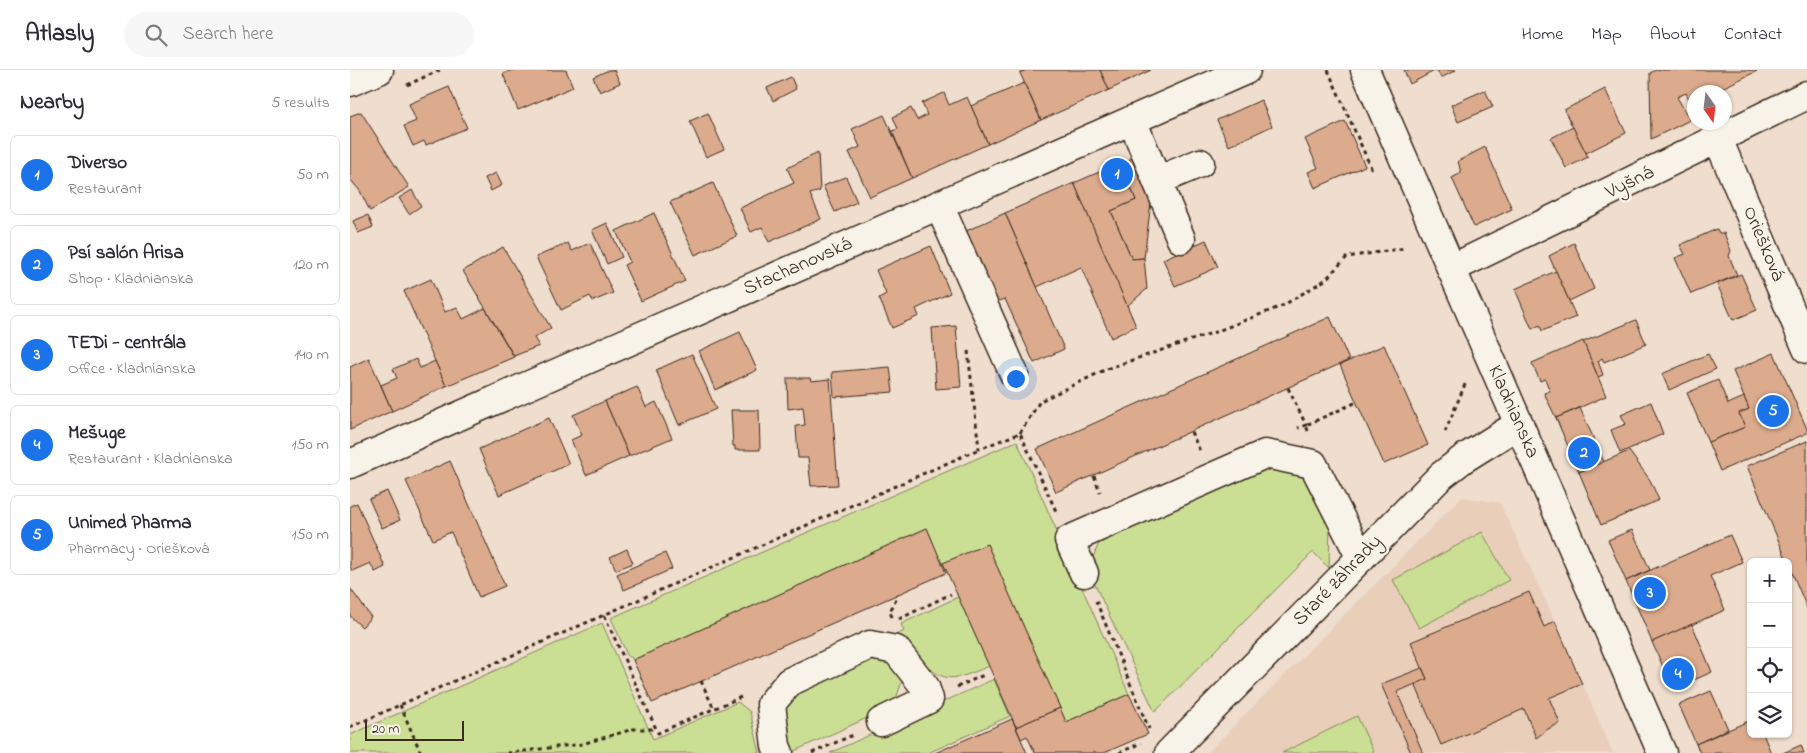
<!DOCTYPE html>
<html lang="en">
<head>
<meta charset="utf-8">
<style>
  :root { --surface:#fff; --page:#f7f7f7; --text:#2b2b33; --muted:#7c7c81; --line:#e1e1e2; --accent:#1a73e8 }
  body { margin:0; font-family:"Indie Flower",sans-serif; background:var(--page); color:var(--text) }
  .controls { position:absolute; right:15px; bottom:15px; display:grid; overflow:hidden; border-radius:8px; box-shadow:0 1px 4px #0004 }
  .controls button { width:45px; height:45px; display:grid; place-items:center; padding:0; border:0; border-bottom:1px solid var(--line); background:var(--surface); color:var(--text); font:25px sans-serif }
  .compass { position:absolute; left:1337px; top:15px; width:45px; height:45px; border-radius:50%; background:var(--surface); box-shadow:0 1px 4px #0004; rotate:166deg }
  .scale { position:absolute; left:15px; bottom:12px; width:99px; box-sizing:border-box; padding-left:5px; border:2px solid #3b2a1e; border-top:0; font-size:14px; line-height:18px; white-space:nowrap; color:#3b2a1e; -webkit-text-stroke:4px #f7f3e8; paint-order:stroke }
  .you { position:absolute; left:665px; top:308px; width:18px; height:18px; margin:-12px; border:4px solid #fff; border-radius:50%; background:#1a73e8; box-shadow:0 0 0 8px #1a73e833 }
  .badge { display:grid; place-items:center; width:32px; height:32px; border-radius:50%; background:var(--accent); color:#fff; font-size:16px; font-weight:700 }
  .pin { position:absolute; translate:-50% -50%; border:2px solid #fff; box-shadow:0 1px 5px #0006 }
  .list { margin:0; padding:0; list-style:none }
  h2 { display:flex; justify-content:space-between; align-items:center; height:65px; margin:0; padding:0 20px; font-size:21px }
  h2 small { font-size:16px; font-weight:400; color:var(--muted) }
  .list li { display:grid; grid-template-columns:32px 1fr auto; gap:15px; align-items:center; box-sizing:border-box; height:80px; margin:0 10px 10px; padding:0 10px; border:1px solid var(--line); border-radius:8px }
  .list b { display:block; font-size:19px; white-space:nowrap }
  .list p { margin:0; font-size:16px; white-space:nowrap; color:var(--muted) }
  .list em { font-size:16px; font-style:normal; color:var(--muted) }
  .icon { flex:none; width:28px; height:28px; fill:none; stroke:currentColor; stroke-width:2; stroke-linecap:round; stroke-linejoin:round }
  .map { position:relative; flex:none; width:1457px; height:683px; overflow:hidden }
  header { display:flex; align-items:center; gap:30px; box-sizing:border-box; height:70px; padding:0 25px; background:var(--surface); border-bottom:1px solid var(--line) }
  header strong { font-size:24px }
  nav { display:flex; gap:28px; margin-inline-start:auto; font-size:18px }
  .search { width:350px; height:45px; background:var(--page); display:flex; align-items:center; gap:12px; box-sizing:border-box; padding:0 18px; border-radius:28px; color:var(--muted); font-size:19px }
  main { display:flex }
  aside { flex:1; background:var(--surface) }
  .map>svg:first-child { display:block }
  .built { fill:#e9ceba }
  .green { fill:#cadf94; stroke:#828459 }
  .building { fill:#dcab8e; stroke:#3b2a1e }
  .lines { fill:none; stroke-linecap:round; stroke-linejoin:round }
  .minor-casing { stroke:#3b2a1e; stroke-width:31 }
  .path { stroke:#3b2a1e; stroke-width:3; stroke-dasharray:4 4; stroke-linecap:butt }
  .minor { stroke:#f7f3e8; stroke-width:28 }
  .labels { text-anchor:middle; dominant-baseline:central; stroke-width:5; stroke-linejoin:round; paint-order:stroke }
  .street-label { font-size:20px; fill:#3b2a1e; stroke:#f7f3e8 }
</style>
</head>
<body>
<header>
<strong>Atlasly</strong>
<div class="search"><svg class="icon" aria-label="search" viewBox="0 0 24 24"><circle cx="10" cy="10" r="6"/><path d="M15 15l6 6"/></svg>Search here</div>
<nav><a>Home</a><a>Map</a><a>About</a><a>Contact</a></nav>
</header>
<main>
<aside>
<h2>Nearby<small>5 results</small></h2>
<ul class="list">
<li><span class="badge">1</span><div><b>Diverso</b><p>Restaurant</p></div><em>50 m</em></li>
<li><span class="badge">2</span><div><b>Psí salón Arisa</b><p>Shop · Kladnianska</p></div><em>120 m</em></li>
<li><span class="badge">3</span><div><b>TEDi - centrála</b><p>Office · Kladnianska</p></div><em>140 m</em></li>
<li><span class="badge">4</span><div><b>Mešuge</b><p>Restaurant · Kladnianska</p></div><em>150 m</em></li>
<li><span class="badge">5</span><div><b>Unimed Pharma</b><p>Pharmacy · Oriešková</p></div><em>150 m</em></li>
</ul>
</aside>
<div class="map">
<svg width="1457" height="683" viewBox="0 0 1457 683">
  <rect width="100%" height="100%" fill="#efddcd"/>
  <filter id="ink" filterUnits="userSpaceOnUse"><feTurbulence type="fractalNoise" baseFrequency=".02" numOctaves="2"/><feDisplacementMap in="SourceGraphic" scale="10" xChannelSelector="R" yChannelSelector="G"/><feConvolveMatrix kernelMatrix="1 2 1 2 8 2 1 2 1" color-interpolation-filters="sRGB"/></filter>
  <g filter="url(#ink)">
    <path class="built" d="M1112,427L1150,433L1205,551L1263,683H857Z"/>
    <g class="green">
      <path d="M667,371L779,624L716,652L637,474L592,494L577,458L283,590L281,587H278L261,548Z"/>
      <path d="M910,398L947,403L964,418L980,451L979,498L963,482L805,642L738,500L748,475L769,457Z"/>
      <path d="M1132,462L1159,510L1069,558L1043,510Z"/>
      <path d="M608,527L639,596C597,614 593,613 561,581C556,576 550,569 544,566L554,561L551,554Z"/>
      <path d="M252,553L303,669L388,632L400,642L410,683H0V665Z"/>
      <path d="M529,588L540,595L552,611L546,629L528,643L440,683L431,646L442,627L458,614L513,589Z"/>
      <path d="M644,609L660,646L578,683H480Z"/>
      <path d="M1007,646L1024,683H932Z"/>
    </g>
    <g class="building">
      <path d="M162,0H216L223,17L168,40L153,4Z"/>
      <path d="M259,0H264L270,13L250,22L243,7Z"/>
      <path d="M676,0H750L759,20L691,50L670,3Z"/>
      <path d="M750,0H801L759,20Z"/>
      <path d="M1054,0H1086L1060,14Z"/>
      <path d="M1087,0H1106L1091,8Z"/>
      <path d="M1306,0H1406L1407,1L1366,21L1363,15L1354,19L1356,22H1344V36L1343,37L1336,23L1327,27L1340,50L1301,69L1300,3Z"/>
      <path d="M441,7L446,19L423,31L417,18Z"/>
      <path d="M674,13L691,50L638,74L621,36Z"/>
      <path d="M99,17L117,58L76,75L74,71L63,76L54,56L66,51L59,34Z"/>
      <path d="M1255,19L1276,63L1236,83L1214,40Z"/>
      <path d="M1135,20L1143,37L1108,52L1101,35Z"/>
      <path d="M594,23L599,35L617,27L638,74L562,108L542,61L548,59L543,47L561,38L567,50L577,45L572,33Z"/>
      <path d="M911,30L922,56L879,76L867,50Z"/>
      <path d="M11,42L59,117L20,141L10,121L0,109V46Z"/>
      <path d="M358,43L374,79L356,87L340,51Z"/>
      <path d="M534,45L562,108L520,127L499,82L510,77L502,59Z"/>
      <path d="M995,51L1015,96L965,118L958,102L968,98L955,69Z"/>
      <path d="M1223,57L1238,87L1216,98L1201,68Z"/>
      <path d="M1135,77L1162,139L1124,157L1102,108L1111,103L1108,91Z"/>
      <path d="M468,83L470,121L460,124L471,149L419,172L412,157L401,162L390,138L444,113L437,98Z"/>
      <path d="M783,88L801,132L794,188L782,189L761,141L786,130L770,93Z"/>
      <path d="M770,93L786,130L761,141L782,189L794,188L797,219L777,236L724,113Z"/>
      <path d="M146,103L152,115L141,121L135,108Z"/>
      <path d="M496,107L507,132L485,142L473,116Z"/>
      <path d="M363,113L387,166L345,185L320,132Z"/>
      <path d="M724,113L786,256L761,268L731,197L687,217L655,143Z"/>
      <path d="M62,120L71,136L59,144L49,128Z"/>
      <path d="M304,143L335,211L291,231L274,195L280,192L266,161Z"/>
      <path d="M655,143L714,279L684,293L655,229L645,232L614,162Z"/>
      <path d="M18,145L23,157L8,163L3,151Z"/>
      <path d="M257,153L272,187L257,194L242,160Z"/>
      <path d="M1367,159L1369,163H1374L1381,181L1379,186L1387,205L1341,224L1325,188L1335,184L1330,175Z"/>
      <path d="M856,170L868,197L825,216L813,189Z"/>
      <path d="M218,173L222,181L240,173L263,223L243,231L240,226L211,240L186,187Z"/>
      <path d="M1224,173L1244,219L1219,231L1199,186Z"/>
      <path d="M581,176L600,223L566,239L569,246L542,258L529,228L536,224L526,200Z"/>
      <path d="M153,177L201,258L184,268L189,276L164,286L113,201Z"/>
      <path d="M1206,201L1226,247L1192,261L1190,255L1182,259L1165,219Z"/>
      <path d="M1391,204L1407,240L1383,250L1367,214Z"/>
      <path d="M81,209L95,242L107,237L113,249L135,238L164,287L96,316L54,221Z"/>
      <path d="M980,247L999,290L706,422L687,379Z"/>
      <path d="M1286,250L1296,274L1254,292L1252,288L1248,291L1253,305L1248,307L1233,272Z"/>
      <path d="M606,256L611,317L586,319L582,258Z"/>
      <path d="M390,262L407,300L365,320L349,281Z"/>
      <path d="M1233,271L1256,326L1206,348L1194,323L1200,321L1195,309L1190,311L1182,293Z"/>
      <path d="M1034,275L1078,375L1034,394L990,295Z"/>
      <path d="M1424,283L1457,359V363L1370,401L1358,372L1395,357L1389,343L1399,339L1383,301Z"/>
      <path d="M342,284L366,339L329,355L306,300Z"/>
      <path d="M1358,284L1366,299L1319,320L1312,304Z"/>
      <path d="M19,288L42,341L0,360V297Z"/>
      <path d="M66,289L70,298L85,291L96,316L42,341L31,315L47,308L43,299Z"/>
      <path d="M540,297L543,322L484,327L482,302Z"/>
      <path d="M437,308H460L461,311L480,309L488,415L461,416L458,388H448L446,356L455,355L453,337L438,339Z"/>
      <path d="M1368,310L1378,334L1394,327L1399,339L1389,343L1395,357L1358,372L1337,323Z"/>
      <path d="M287,317L296,337L306,332L322,368L279,386L255,331Z"/>
      <path d="M255,331L279,386L236,405L221,370L232,365L223,345Z"/>
      <path d="M1301,332L1313,364L1270,383L1261,360L1276,354L1271,345Z"/>
      <path d="M1230,338L1254,392L1229,402L1206,348Z"/>
      <path d="M381,340H409L410,380H385V376H383Z"/>
      <path d="M199,348L219,394L149,425L129,379Z"/>
      <path d="M1457,371V538L1397,396Z"/>
      <path d="M1279,381L1300,410L1309,430L1251,455L1229,402Z"/>
      <path d="M100,391L155,516L129,527L101,462L83,470L56,411Z"/>
      <path d="M37,421L50,450L32,458L19,429Z"/>
      <path d="M7,433L35,497L25,502L20,493L2,501L0,496V436Z"/>
      <path d="M577,458L596,503L302,633L283,590Z"/>
      <path d="M1282,460L1300,500L1276,511L1258,470Z"/>
      <path d="M1380,465L1392,492L1360,506L1375,540L1302,572L1276,511Z"/>
      <path d="M637,474L710,638L666,657L593,493Z"/>
      <path d="M277,479L283,493L266,500L260,487Z"/>
      <path d="M315,483L322,499L274,520L267,504Z"/>
      <path d="M0,518L21,547L12,557L0,546Z"/>
      <path d="M1179,522L1194,557L1205,551L1232,614L1199,628L1210,653L1198,659L1186,668L1174,639L1091,675L1065,614L1077,609L1061,572Z"/>
      <path d="M1342,554L1362,602L1323,619L1302,572Z"/>
      <path d="M1072,598L1077,609L1047,622L1073,683H1061L1031,614Z"/>
      <path d="M1361,621L1378,659L1346,674L1329,635Z"/>
      <path d="M779,624L798,664L754,683H685L677,666L671,669L666,657L710,638L716,652Z"/>
      <path d="M662,649L677,683H585Z"/>
      <path d="M1401,650V664H1413L1421,683H1350L1346,674Z"/>
      <path d="M1451,675L1454,683H1433Z"/>
    </g>
    <g class="lines">
      <g class="minor-casing">
        <g id="minor">
          <path d="M1015,0L1312,683"/>
          <path d="M0,12L29,0"/>
          <path d="M782,50L831,169"/>
          <path d="M1368,69L1457,279"/>
          <path d="M807,111L850,93"/>
          <path d="M589,135L664,304"/>
          <path d="M1101,199L1457,25"/>
          <path d="M0,394L896,0"/>
          <path d="M734,503L719,470L915,384L963,394L1011,488"/>
          <path d="M429,683L426,676L421,634L439,612L520,575L546,580L575,617L579,629L531,652"/>
          <path d="M819,683L1091,406L1113,389L1169,354"/>
        </g>
      </g>
      <g class="path">
        <path d="M978,0L1022,100"/>
        <path d="M57,15L90,0"/>
        <path d="M618,281L629,379L670,363L706,441"/>
        <path d="M938,318L956,355L948,358"/>
        <path d="M958,361L956,355L1007,332"/>
        <path d="M841,362L850,381"/>
        <path d="M1095,362L1116,312"/>
        <path d="M670,363L690,331L759,298L865,262L932,236L975,210L997,187L1056,178"/>
        <path d="M744,406L750,422"/>
        <path d="M746,531L799,659"/>
        <path d="M542,547L540,542L548,524"/>
        <path d="M549,549L601,524"/>
        <path d="M351,611L364,639"/>
        <path d="M607,617L636,604"/>
        <path d="M391,627L308,663L254,545L629,379"/>
        <path d="M50,635L71,683"/>
        <path d="M0,657L254,545"/>
        <path d="M157,683L232,674L283,659H306"/>
        <path d="M462,683L503,665"/>
        <path d="M769,683L791,673"/>
      </g>
      <use href="#minor" class="minor"/>
    </g>
  </g>
  <g class="labels">
    <g class="street-label">
      <text transform="translate(1280 113) rotate(-26)">Vyšná</text>
      <text transform="translate(1413 174) rotate(67)">Oriešková</text>
      <text transform="translate(448 197) rotate(-24)">Stachanovská</text>
      <text transform="translate(1163 342) rotate(66)">Kladnianska</text>
      <text transform="translate(988 511) rotate(-46)">Staré záhrady</text>
    </g>
  </g>
</svg>
<div class="controls">
<button>+</button>
<button>−</button>
<button><svg class="icon" aria-label="locate" viewBox="0 0 24 24"><circle cx="12" cy="12" r="6"/><path d="M12 2v4M12 18v4M2 12h4M18 12h4"/></svg></button>
<button><svg class="icon" aria-label="layers" viewBox="0 0 24 24"><path d="M12 4l9 5-9 5-9-5zM3 14l9 5 9-5"/></svg></button>
</div>
<svg class="compass" viewBox="-18 -18 36 36"><path d="M0-13l5 13h-10z" fill="#e53935"/><path d="M0 13l5-13h-10z" fill="#7c7c81"/></svg>
<div class="scale">20 m</div>
<div class="you"></div>
<div class="pin badge" style="left:767px;top:104px">1</div>
<div class="pin badge" style="left:1234px;top:383px">2</div>
<div class="pin badge" style="left:1300px;top:523px">3</div>
<div class="pin badge" style="left:1328px;top:604px">4</div>
<div class="pin badge" style="left:1423px;top:341px">5</div>
</div>
</main>
</body>
</html>
